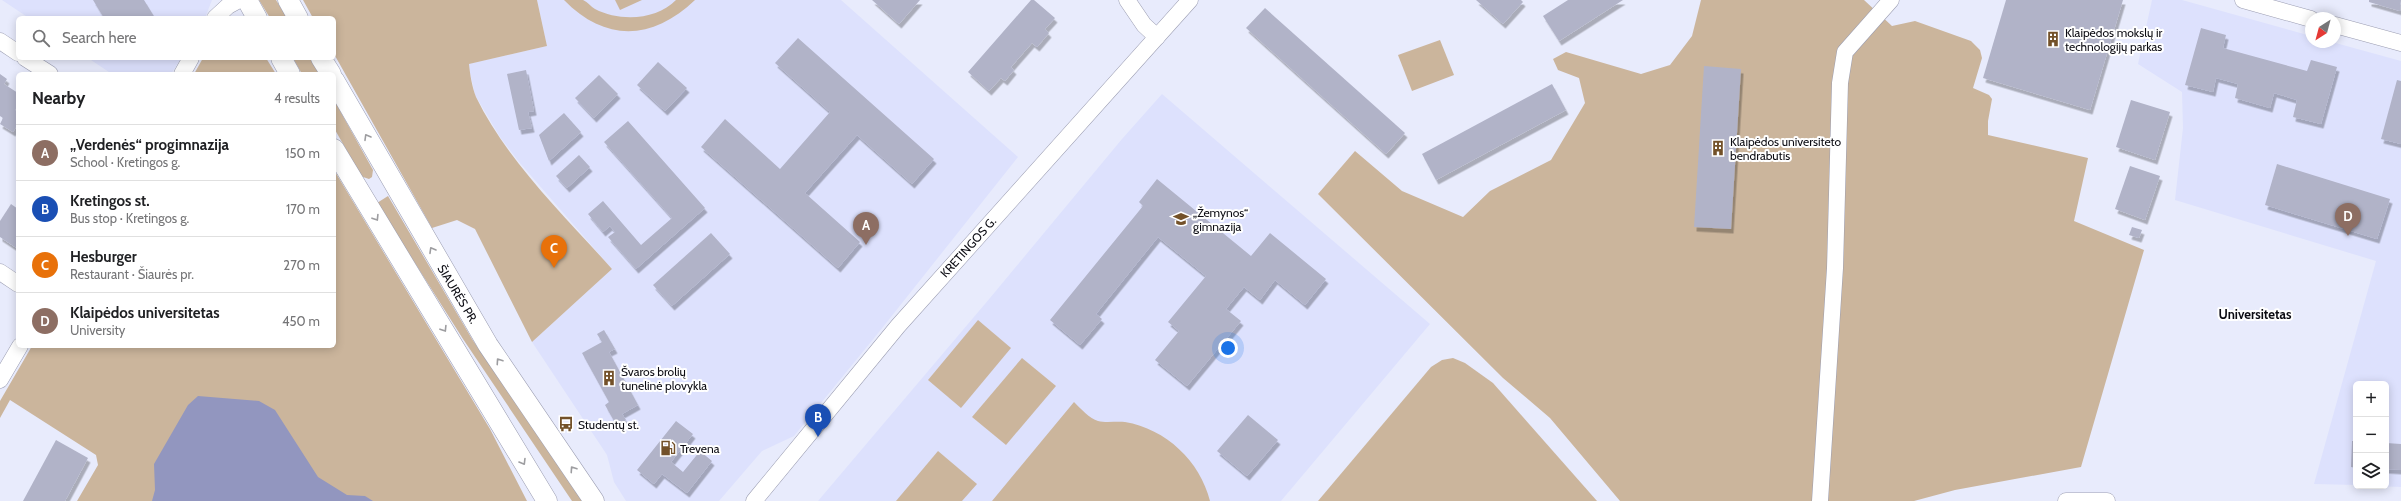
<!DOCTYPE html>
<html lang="en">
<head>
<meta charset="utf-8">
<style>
  :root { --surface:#fff; --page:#f2f2f2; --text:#202124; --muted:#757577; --line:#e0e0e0; --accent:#735129 }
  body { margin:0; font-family:Cabin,sans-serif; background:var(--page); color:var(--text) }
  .controls { position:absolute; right:12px; bottom:12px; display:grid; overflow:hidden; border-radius:6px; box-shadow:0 2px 10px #0003 }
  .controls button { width:36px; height:36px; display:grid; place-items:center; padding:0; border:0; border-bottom:1px solid var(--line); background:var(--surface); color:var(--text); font:20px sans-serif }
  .compass { position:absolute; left:2305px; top:12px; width:36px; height:36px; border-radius:50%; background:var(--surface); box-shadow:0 2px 10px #0003; rotate:216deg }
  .you { position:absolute; left:1228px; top:348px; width:14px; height:14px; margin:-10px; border:3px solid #fff; border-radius:50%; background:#1a73e8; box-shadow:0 0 0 6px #1a73e833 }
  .badge { display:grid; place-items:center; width:26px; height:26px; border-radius:50%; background:var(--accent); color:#fff; font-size:13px; font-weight:700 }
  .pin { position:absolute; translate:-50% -33px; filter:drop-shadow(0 1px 2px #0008) }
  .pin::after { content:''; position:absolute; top:21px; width:14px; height:12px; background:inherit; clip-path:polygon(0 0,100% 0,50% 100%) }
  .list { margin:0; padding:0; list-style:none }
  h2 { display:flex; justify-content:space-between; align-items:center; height:52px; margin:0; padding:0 16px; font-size:17px }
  h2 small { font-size:13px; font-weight:400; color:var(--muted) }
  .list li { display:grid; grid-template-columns:26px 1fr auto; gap:12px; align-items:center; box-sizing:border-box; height:56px; padding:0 16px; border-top:1px solid var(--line) }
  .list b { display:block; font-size:15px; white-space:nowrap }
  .list p { margin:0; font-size:13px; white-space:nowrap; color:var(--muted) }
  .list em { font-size:13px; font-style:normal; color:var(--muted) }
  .icon { flex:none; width:22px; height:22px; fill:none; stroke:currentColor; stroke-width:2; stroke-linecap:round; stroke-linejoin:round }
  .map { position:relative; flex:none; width:2401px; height:501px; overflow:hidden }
  .search { position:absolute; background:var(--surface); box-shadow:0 2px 10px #0003; left:16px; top:16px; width:320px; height:44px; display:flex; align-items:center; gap:10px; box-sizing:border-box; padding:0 14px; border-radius:6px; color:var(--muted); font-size:15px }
  .panel { position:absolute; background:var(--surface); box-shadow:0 2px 10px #0003; left:16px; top:72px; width:320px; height:276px; border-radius:6px }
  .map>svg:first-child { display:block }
  .built { fill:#dde1fd }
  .green { fill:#cbb59c }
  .water { fill:#9296bf }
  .building { fill:#b1b3c8; filter:url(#shadow) }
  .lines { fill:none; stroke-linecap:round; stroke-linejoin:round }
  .minor-casing { stroke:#9b9db1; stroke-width:17 }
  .major-casing { stroke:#9b9db1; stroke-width:21 }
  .minor { stroke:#fff; stroke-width:16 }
  .major { stroke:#fff; stroke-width:20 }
  .oneway { stroke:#9d9da0 }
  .labels { text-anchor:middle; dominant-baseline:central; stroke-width:4; stroke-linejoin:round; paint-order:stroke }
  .poi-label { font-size:12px; fill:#0b0b12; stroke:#fff; text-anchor:start }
  .street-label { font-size:12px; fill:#0b0b12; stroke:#fff }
  .neighbourhood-label { font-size:13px; font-weight:bold; fill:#0b0b12; stroke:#fff }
</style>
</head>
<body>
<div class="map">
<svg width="2401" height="501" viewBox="0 0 2401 501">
  <defs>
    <filter id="shadow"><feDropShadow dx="2.5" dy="4.5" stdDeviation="0" flood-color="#0004"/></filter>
  </defs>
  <rect width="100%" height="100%" fill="#e8ebfc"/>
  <g class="built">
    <path d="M2,0H212L205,18H29Z"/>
    <path d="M537,0H841L1018,157L879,332L794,436L762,451L719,501H626L614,482L607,455L532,342L612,269L519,162L500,137L475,95L468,64L547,46Z"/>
    <path d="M2152,0H2182L2311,36V42H2332L2401,61V487L2373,486H2386V384H2356V485L2314,484L2376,261L2175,200L2183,128L2182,92L2138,64Z"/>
    <path d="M88,58H181L171,74H112Z"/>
    <path d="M1162,94L1430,324L1281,501H818L990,298L1122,139Z"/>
  </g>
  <g class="green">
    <path d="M259,0H276L287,18H270Z"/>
    <path d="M303,0H537L547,46L469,64C470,74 472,87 476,97C507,161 565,216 612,269L532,342L475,229L457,220L432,228L334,54V18H313Z"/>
    <path d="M564,0C570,0 578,0 583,0C588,2 591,7 595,9C620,22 657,20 676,0H695C653,40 606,43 564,0Z"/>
    <path d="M615,0H642L620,10Z"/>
    <path d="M1701,0H1864L1892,26L1915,21L1971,41L1980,50L1982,58L1973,88L1989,95L1992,99L1988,121V135L2088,158L2074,221L2144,250L2081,467L1955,490L1914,501H1620L1550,418L1503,378L1318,194L1355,151L1402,191L1463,217L1490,191L1551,160L1585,103L1579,78L1558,70L1553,59L1566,52L1641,74L1670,65L1692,36Z"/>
    <path d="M1440,40L1454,75L1412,91L1398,55Z"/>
    <path d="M203,58H266L276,74H194Z"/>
    <path d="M293,58H310L319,74H302Z"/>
    <path d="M334,100L373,170L372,177L369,179L363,177L360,174L334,128Z"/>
    <path d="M334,170L490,429L527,501H77L98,465L96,455L10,400L0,418V401L32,346H334Z"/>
    <path d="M388,196L472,339L582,501H572L463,339L377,203Z"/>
    <path d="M978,320L1011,348L961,408L928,380Z"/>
    <path d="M1022,358L1056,386L1006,445L972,417Z"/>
    <path d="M1453,358L1465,363L1493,383L1597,501H1318L1431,367L1442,360Z"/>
    <path d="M1074,402C1080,408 1090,419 1098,421C1106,423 1117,421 1125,422C1166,429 1200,461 1210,501H992Z"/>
    <path d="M938,451L977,484L962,501H896Z"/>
  </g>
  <path class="water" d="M198,396L259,401L275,410L318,477L347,495L365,496L373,501H152L155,490L154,464L188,405Z"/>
  <g class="building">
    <path d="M93,0H144L155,18H104Z"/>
    <path d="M872,0H920L899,24Z"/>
    <path d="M1031,0H1034L1055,18L1045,29L1049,33L1037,47L1032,43L1011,67L1014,70L1005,81L1001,78L989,91L968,72Z"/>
    <path d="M1476,0H1521L1523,2L1503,24Z"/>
    <path d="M1568,0H1623L1559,41L1543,16Z"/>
    <path d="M2006,0H2123L2090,110L1983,78Z"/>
    <path d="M2369,0H2401L2400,11L2369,2Z"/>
    <path d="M1265,8L1405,133L1386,154L1246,28Z"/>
    <path d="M2201,28L2226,35L2223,48L2307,71L2311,60L2337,67L2321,124L2293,117L2297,100L2274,93L2270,108L2235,98L2238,84L2216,78L2213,92L2185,85Z"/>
    <path d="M798,38L934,159L912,184L857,135L805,193L860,242L838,268L701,147L725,119L780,169L830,112L775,63Z"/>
    <path d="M658,62L687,88L665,111L637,85Z"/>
    <path d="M1704,66L1741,69L1731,229L1694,227Z"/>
    <path d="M526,70L534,111L528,112L532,128L519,130L507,74Z"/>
    <path d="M0,74L7,79L4,84L18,93V105L15,110L18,112V124L13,132L0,124L3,118L0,116Z"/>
    <path d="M599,75L618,94L594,118L575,98Z"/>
    <path d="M2397,80L2401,81V144L2381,139Z"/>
    <path d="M1552,84L1566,110L1436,180L1422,154Z"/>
    <path d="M2131,100L2170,112L2155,160L2116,147Z"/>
    <path d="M564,113L581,132L549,161L539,135Z"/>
    <path d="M628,121L705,208L636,269L608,237L615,232L610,226L603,232L588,214L603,201L641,245L672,218L604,142Z"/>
    <path d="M579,155L590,167L567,188L556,176Z"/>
    <path d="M2277,164L2390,199L2377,239L2265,205Z"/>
    <path d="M2130,166L2160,176L2145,220L2115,209Z"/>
    <path d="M1157,179L1251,256L1270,233L1326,279L1305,305L1275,280L1260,300L1244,287L1226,309L1241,321L1187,386L1155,360L1179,331L1168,322L1206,276L1158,237L1096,314L1102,319L1080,345L1050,320L1143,206L1139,202Z"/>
    <path d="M11,204L18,209V249L0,237V221Z"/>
    <path d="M2132,227L2142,230L2139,238L2129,235Z"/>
    <path d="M711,233L730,254L672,306L653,285Z"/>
    <path d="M604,330L615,349L609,352L638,405L622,414L626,420L617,426L605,405L609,402L582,353L602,342L597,334Z"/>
    <path d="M1248,415L1278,440L1247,476L1217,451Z"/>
    <path d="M676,421L693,434L671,462L683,472L700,451L712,461L687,493L662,474L654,484L637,470Z"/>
    <path d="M56,440L88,458L65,501H23Z"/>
    <path d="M2352,441H2356V468L2351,467Z"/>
    <path d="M2386,443L2401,444V470L2386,469Z"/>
  </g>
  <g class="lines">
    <g class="minor-casing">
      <g id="minor">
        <path d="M1127,0L1144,25L1157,37"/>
        <path d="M2243,0L2311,19"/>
        <path d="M215,18L228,6L239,0"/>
        <path d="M2335,25L2401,43"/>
        <path d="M0,41L18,53"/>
        <path d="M25,58L50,74"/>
        <path d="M182,74L191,58"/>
        <path d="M0,272L18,284"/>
        <path d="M0,380L20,346"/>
        <path d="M754,501L898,326L1190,0"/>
        <path d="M1820,501L1835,268L1840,83L1845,52L1891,0"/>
        <path d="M2066,501H2107"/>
      </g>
    </g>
    <g class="major-casing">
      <g id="major">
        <path d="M247,0L257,18"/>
        <path d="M288,0L298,18"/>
        <path d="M281,58L290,74"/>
        <path d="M321,58L331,74"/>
        <path d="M334,80L488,345L594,501"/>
        <path d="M334,149L547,501"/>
      </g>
    </g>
    <use href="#minor" class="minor"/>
    <use href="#major" class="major"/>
  </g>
  <defs><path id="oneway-chevron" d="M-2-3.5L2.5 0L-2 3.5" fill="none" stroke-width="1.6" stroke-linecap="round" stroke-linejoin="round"/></defs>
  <g class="oneway">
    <use href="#oneway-chevron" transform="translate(367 137) rotate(-120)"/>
    <use href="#oneway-chevron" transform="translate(376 218) rotate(58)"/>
    <use href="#oneway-chevron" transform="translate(432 250) rotate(-120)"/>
    <use href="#oneway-chevron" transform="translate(444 329) rotate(58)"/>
    <use href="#oneway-chevron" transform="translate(499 361) rotate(-124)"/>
    <use href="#oneway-chevron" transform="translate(523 462) rotate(59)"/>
    <use href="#oneway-chevron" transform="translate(573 469) rotate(-124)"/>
  </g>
  <defs>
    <g id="building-bare" transform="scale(1.2)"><path d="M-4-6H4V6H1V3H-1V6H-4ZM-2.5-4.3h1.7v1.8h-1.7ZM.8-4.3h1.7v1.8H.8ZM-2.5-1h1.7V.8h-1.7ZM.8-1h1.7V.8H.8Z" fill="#735129" stroke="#fff" stroke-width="2.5" paint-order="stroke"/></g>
    <g id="school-bare" transform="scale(1.2)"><path d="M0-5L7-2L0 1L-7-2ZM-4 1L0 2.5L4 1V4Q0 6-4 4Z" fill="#735129" stroke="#fff" stroke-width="2.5" paint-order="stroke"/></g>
    <g id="bus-bare" transform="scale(1.2)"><path d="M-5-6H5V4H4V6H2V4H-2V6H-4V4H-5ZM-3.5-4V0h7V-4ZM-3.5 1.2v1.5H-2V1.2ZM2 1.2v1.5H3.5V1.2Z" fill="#735129" stroke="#fff" stroke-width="2.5" paint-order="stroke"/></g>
    <g id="fuel-bare" transform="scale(1.2)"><path d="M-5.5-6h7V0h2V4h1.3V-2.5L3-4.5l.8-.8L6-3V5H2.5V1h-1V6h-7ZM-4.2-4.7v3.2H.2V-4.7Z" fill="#735129" stroke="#fff" stroke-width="2.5" paint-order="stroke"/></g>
  </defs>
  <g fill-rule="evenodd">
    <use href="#building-bare" x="2053" y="39"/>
    <use href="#building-bare" x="1718" y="148"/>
    <use href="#school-bare" x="1181" y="219"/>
    <use href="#building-bare" x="609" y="378"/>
    <use href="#bus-bare" x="566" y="424"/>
    <use href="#fuel-bare" x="668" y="448"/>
  </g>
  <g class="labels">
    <g class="poi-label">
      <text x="2065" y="32">Klaipėdos mokslų ir<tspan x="2065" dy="14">technologijų parkas</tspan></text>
      <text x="1730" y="141">Klaipėdos universiteto<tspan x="1730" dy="14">bendrabutis</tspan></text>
      <text x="1193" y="212">„Žemynos“<tspan x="1193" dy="14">gimnazija</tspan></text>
      <text x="621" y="371">Švaros brolių<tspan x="621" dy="14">tunelinė plovykla</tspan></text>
      <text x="578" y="424">Studentų st.</text>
      <text x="680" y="448">Trevena</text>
    </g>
    <g class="street-label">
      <text transform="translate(968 247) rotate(-48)">KRETINGOS G.</text>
      <text transform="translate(458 294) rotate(59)">ŠIAURĖS PR.</text>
    </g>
    <g class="neighbourhood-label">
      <text x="2255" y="314">Universitetas</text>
    </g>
  </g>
</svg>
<div class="controls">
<button>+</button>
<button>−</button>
<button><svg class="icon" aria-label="layers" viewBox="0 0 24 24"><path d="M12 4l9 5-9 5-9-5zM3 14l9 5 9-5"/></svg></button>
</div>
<svg class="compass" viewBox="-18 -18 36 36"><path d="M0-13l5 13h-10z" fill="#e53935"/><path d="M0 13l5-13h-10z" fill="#757577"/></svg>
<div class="you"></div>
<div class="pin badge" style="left:866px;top:245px;background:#8d6e63">A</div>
<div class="pin badge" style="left:818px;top:437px;background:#1a4fb4">B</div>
<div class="pin badge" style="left:554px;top:268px;background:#e8710a">C</div>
<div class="pin badge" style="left:2348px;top:236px;background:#8d6e63">D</div>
<div class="search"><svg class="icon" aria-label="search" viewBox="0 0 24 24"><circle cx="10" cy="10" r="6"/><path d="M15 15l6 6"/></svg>Search here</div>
<section class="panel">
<h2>Nearby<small>4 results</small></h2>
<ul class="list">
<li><span class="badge" style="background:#8d6e63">A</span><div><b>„Verdenės“ progimnazija</b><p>School · Kretingos g.</p></div><em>150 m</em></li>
<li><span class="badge" style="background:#1a4fb4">B</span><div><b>Kretingos st.</b><p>Bus stop · Kretingos g.</p></div><em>170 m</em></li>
<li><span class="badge" style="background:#e8710a">C</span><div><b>Hesburger</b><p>Restaurant · Šiaurės pr.</p></div><em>270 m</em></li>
<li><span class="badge" style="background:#8d6e63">D</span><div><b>Klaipėdos universitetas</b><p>University</p></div><em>450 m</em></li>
</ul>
</section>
</div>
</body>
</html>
